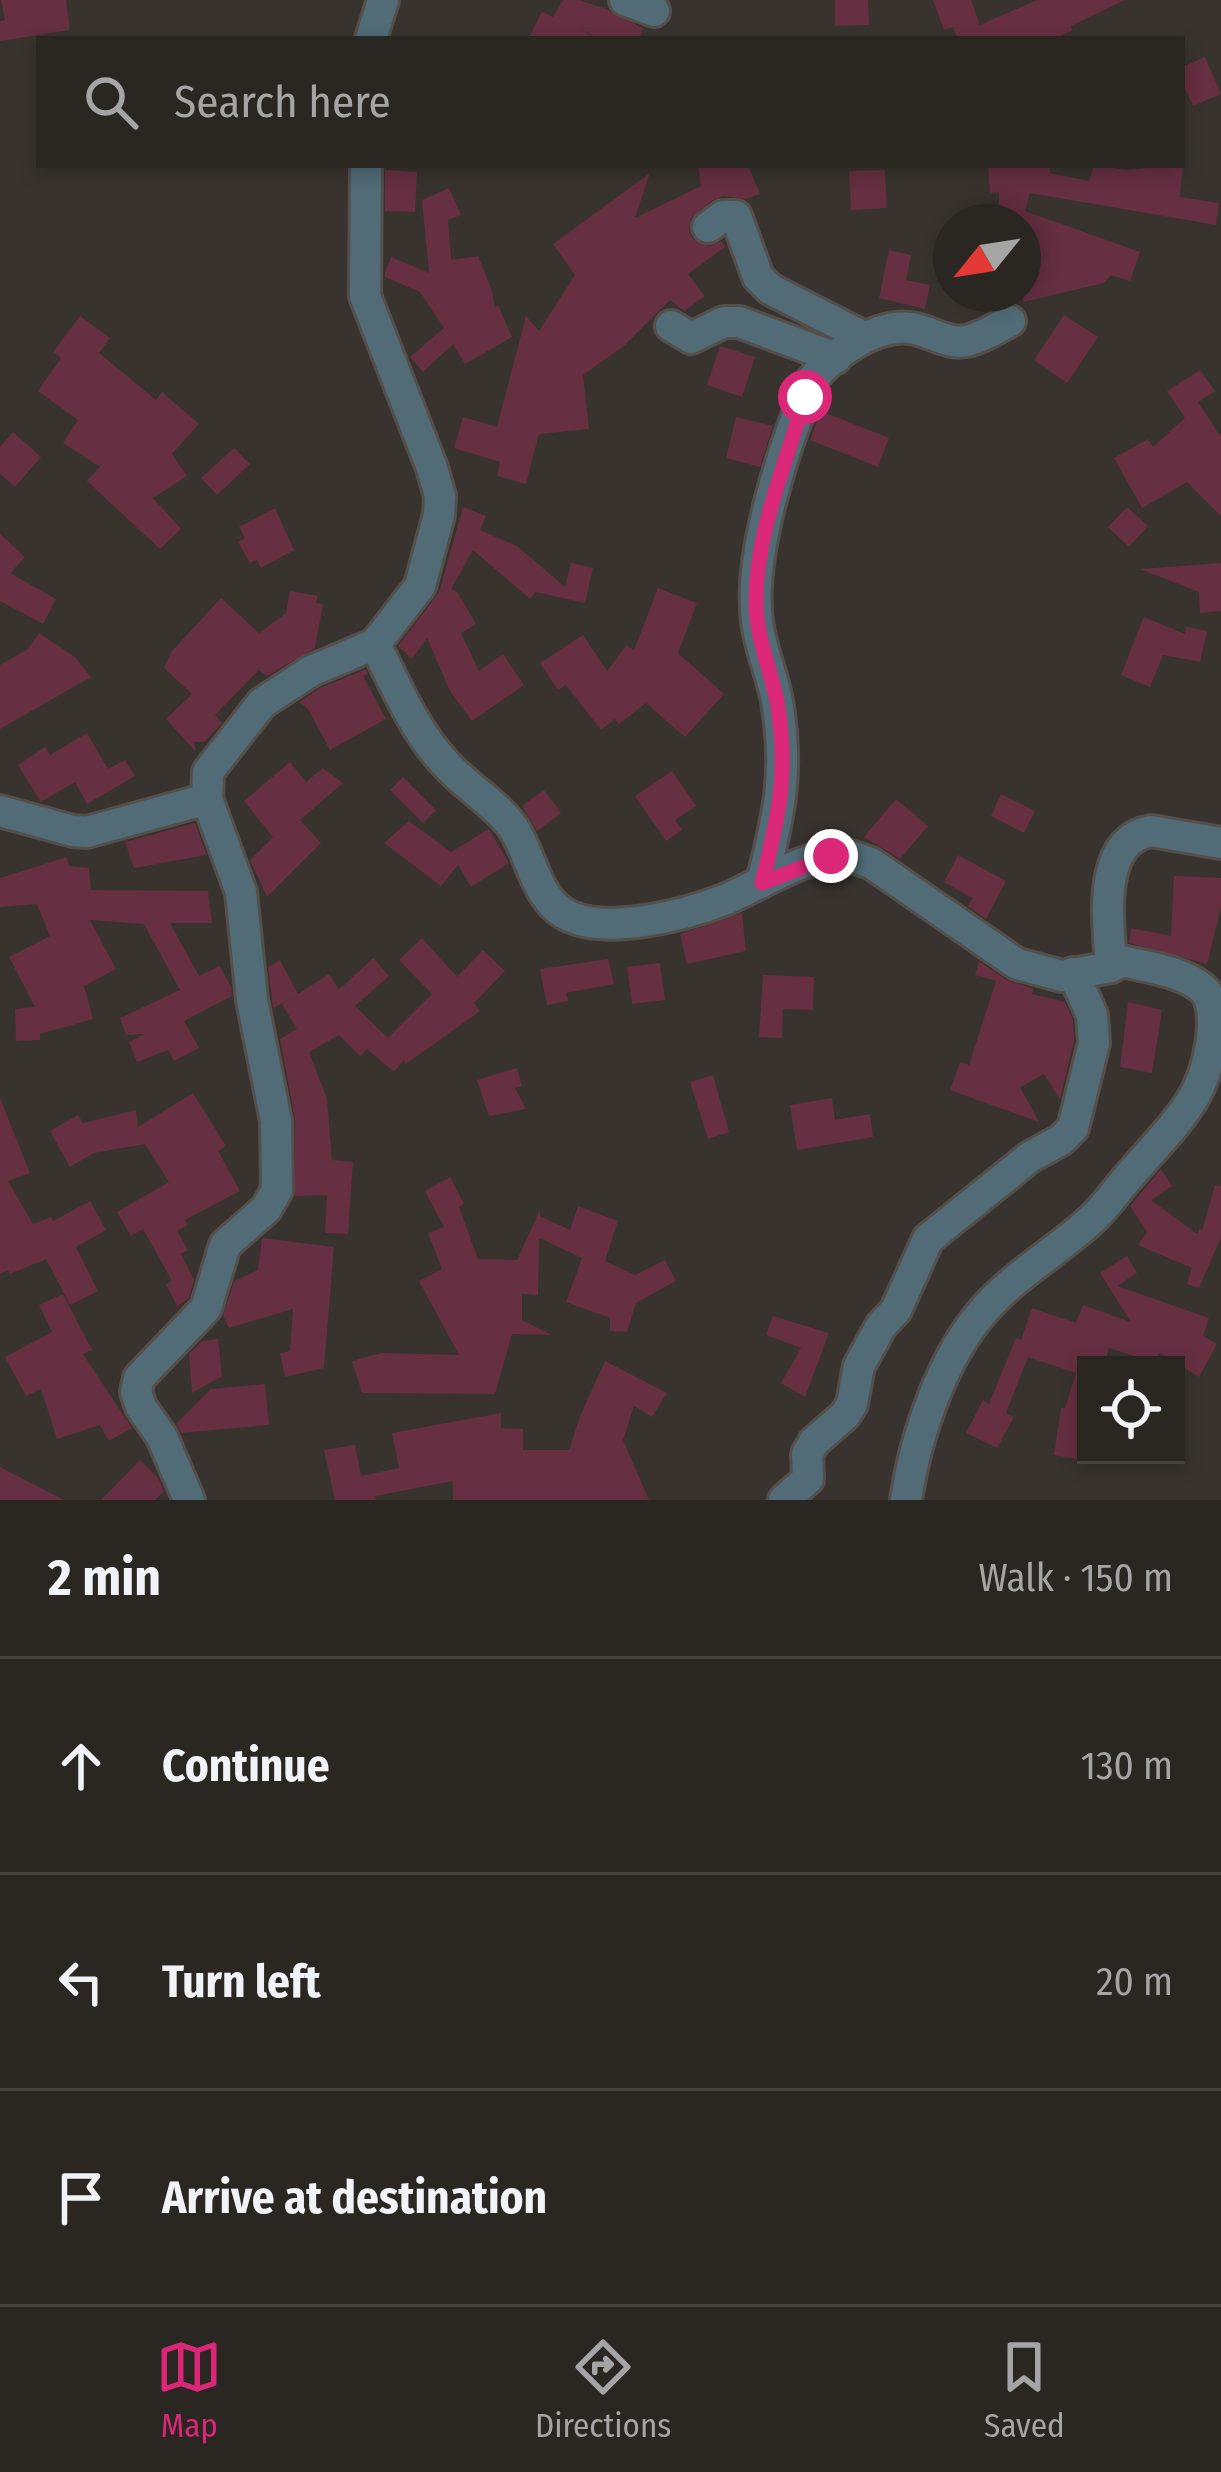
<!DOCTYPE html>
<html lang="en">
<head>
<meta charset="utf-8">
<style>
  :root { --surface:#2a2622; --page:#36322f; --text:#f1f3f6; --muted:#a5a5a5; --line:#464340; --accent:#db2777 }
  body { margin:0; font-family:"Fira Sans Condensed",sans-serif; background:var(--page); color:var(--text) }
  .controls { position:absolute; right:36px; bottom:36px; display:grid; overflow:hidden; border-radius:0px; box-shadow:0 6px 18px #0003 }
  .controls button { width:108px; height:108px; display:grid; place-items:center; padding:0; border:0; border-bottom:3px solid var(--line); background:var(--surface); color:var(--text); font:60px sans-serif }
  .compass { position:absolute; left:933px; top:204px; width:108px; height:108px; border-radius:50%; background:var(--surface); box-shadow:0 6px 18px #0003; rotate:240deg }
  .stop { position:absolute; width:36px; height:36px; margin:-27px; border:9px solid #db2777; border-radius:50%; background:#fff }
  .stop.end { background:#db2777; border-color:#fff; box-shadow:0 3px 12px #0008 }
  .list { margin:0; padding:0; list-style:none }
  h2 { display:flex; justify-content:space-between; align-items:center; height:156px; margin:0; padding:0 48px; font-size:51px }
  h2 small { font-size:39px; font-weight:400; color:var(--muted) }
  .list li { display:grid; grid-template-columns:78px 1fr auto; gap:36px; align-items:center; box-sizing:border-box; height:216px; padding:0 48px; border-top:3px solid var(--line) }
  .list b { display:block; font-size:45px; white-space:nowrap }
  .list em { font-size:39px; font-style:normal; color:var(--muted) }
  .icon { flex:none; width:66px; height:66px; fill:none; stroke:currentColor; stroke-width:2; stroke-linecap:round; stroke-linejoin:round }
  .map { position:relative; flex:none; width:1221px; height:1500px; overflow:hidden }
  .search { position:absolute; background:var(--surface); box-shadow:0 6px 18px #0003; left:36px; right:36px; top:36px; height:132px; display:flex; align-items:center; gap:30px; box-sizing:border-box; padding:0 42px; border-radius:0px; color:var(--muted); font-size:45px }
  .sheet { height:804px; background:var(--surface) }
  nav { display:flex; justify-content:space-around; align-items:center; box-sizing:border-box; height:168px; border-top:3px solid var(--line); background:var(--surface); font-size:33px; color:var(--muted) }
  nav a { display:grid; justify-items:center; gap:6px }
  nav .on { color:var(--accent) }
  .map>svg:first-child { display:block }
  .building { fill:#662f42 }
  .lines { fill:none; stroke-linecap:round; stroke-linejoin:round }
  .minor-casing { stroke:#544f4b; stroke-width:36 }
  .minor { stroke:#516c77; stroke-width:30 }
  .route { stroke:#db2777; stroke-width:15 }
</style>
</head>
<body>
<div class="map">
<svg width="1221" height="1500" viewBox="0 0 1221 1500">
  <rect width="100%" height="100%" fill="#38332e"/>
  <g class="building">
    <path d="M1,0H66L70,30L0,41V21L5,20Z"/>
    <path d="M563,0H579L609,10L643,28L640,39H598L577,27L596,39H528L542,12L553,17Z"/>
    <path d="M835,0H868L869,25L835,26Z"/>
    <path d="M933,0H971L980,25L1037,0H1125L1071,26L1072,31L1054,39H949L956,36L953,27L944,30Z"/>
    <path d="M1205,57L1221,94L1193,106L1182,81V67Z"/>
    <path d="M698,165H748L760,194L746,199L723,196L713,200L691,218L689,230L693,239L709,246L721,241L725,247L688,274L705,296L684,311L670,300L625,345L583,375L589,429L539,434L526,484L497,476L500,462L454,448L463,417L497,427L526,316L539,331L575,275L553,244L650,173L635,218L701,186Z"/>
    <path d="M988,165H1050V173L1089,181L1094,165L1126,170L1183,165L1180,197L1219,203L1216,225L1030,193L1025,211L1140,252L1130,281L1111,275L1104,283L1023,302V218L1022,222H999V192L990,193Z"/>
    <path d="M385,170L417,172L415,212L385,211Z"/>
    <path d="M885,170L887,208L851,210L849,171Z"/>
    <path d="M449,188L461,215L448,220L451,260L478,256L492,291L495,308L498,305L512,337L465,364L453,344L423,372L410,357L444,328L420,292L385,277V272L391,257L429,273L422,200Z"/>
    <path d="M889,250L911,255L906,280L930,285L925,309L879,298Z"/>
    <path d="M1064,315L1098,337L1067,383L1034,360Z"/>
    <path d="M80,316L110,338L99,353L156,400L162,392L199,424L172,454L187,476L153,498L181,529L160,549L87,481L100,467L63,443L78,420L38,391L61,358L53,352Z"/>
    <path d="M720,346L755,357L742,397L707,385Z"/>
    <path d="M1200,370L1215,391L1198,402L1221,437V516L1187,482L1142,508L1114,458L1148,439L1153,447L1185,418L1167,391Z"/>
    <path d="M821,411L889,438L878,467L810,440Z"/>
    <path d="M736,417L773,426L760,467L726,458Z"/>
    <path d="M13,432L41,457L15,487L0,474V447Z"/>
    <path d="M234,448L250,464L217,495L201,478Z"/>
    <path d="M463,507L486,516L480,530L517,546L565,587L571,563L593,568L585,603L536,592L530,599L473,550L451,589L458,593L476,624L461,633L479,671L503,654L524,685L472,721L450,691L427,638L412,659L398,646L439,592Z"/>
    <path d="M1127,507L1148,526L1129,547L1108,527Z"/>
    <path d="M275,508L294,550L261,568L257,560L250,563L238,542L245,538L239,527Z"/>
    <path d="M0,534L25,557L10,573L56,599L43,624L0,601Z"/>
    <path d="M1221,563V611L1200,613L1199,592L1140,569Z"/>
    <path d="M658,588L697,603L678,653L724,694L685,737L646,703L619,724L615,719L601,730L566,685L558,690L540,663L583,635L607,671L627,645L634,650Z"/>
    <path d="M290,591L318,596L316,603L323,604L315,648L267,676L259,670L215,715L222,723L213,733L204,742H194L196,752L166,719L192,694L164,668L171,652L221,598L259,633L286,613Z"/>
    <path d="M1144,617L1185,634L1186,627L1207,631L1200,662L1163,655L1150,687L1121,675Z"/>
    <path d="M39,633L75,657L91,677L0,729V665L28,649Z"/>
    <path d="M366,669L368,674L363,676L386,719L330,750L308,709L299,702L320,688Z"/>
    <path d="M87,733L108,769L125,760L135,776L87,804L75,782L41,802L18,765L45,747L50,755Z"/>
    <path d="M290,762L306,782L323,768L343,783L300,820L321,843L267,897L250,860L273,837L244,801Z"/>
    <path d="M672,771L696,806L675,820L682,830L666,841L635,796Z"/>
    <path d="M403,777L436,810L423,823L390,790Z"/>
    <path d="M544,790L561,813L537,831L522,806Z"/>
    <path d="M1001,794L1035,811L1024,833L991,816Z"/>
    <path d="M896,799L928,826L900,859L864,837Z"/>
    <path d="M409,821L451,852L489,829L509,863L471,887L458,865L441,886L384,843Z"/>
    <path d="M195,823L207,855L134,868L125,842Z"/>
    <path d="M958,855L1006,881L986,919L968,906L972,898L944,882Z"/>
    <path d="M67,857L69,866L89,868L91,890L208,891L212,923H170L199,976L220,966L231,987L232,996L184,1021L199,1048L174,1061L168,1050L137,1062L129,1042L144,1034L126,1035L120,1018L180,990L144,924L90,920L116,969L84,986L93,1019L40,1034V1040L16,1041L15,1009L35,1007L9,957L50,936L37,904L0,907V878Z"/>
    <path d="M1174,876L1221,878V907L1207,964L1129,943L1131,928L1171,936Z"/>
    <path d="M742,913L746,951L687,964L680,934Z"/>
    <path d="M422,938L457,977L483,950L505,971L474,1003L480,1011L406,1064L404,1060L394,1072L367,1049L360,1056L339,1035L309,1052L327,1099L332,1160L353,1162L348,1234L325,1233L327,1195L295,1196V1120L280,1039L297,1029L282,1004L294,997L273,1008L268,967L280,960L298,994L329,974L339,990L373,958L389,976L355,1006L388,1038L432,994L399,960Z"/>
    <path d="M608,959L614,984L566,993L568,1001L547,1005L540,969Z"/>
    <path d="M979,961L1007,980L1034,989L1032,994L1065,1002L1073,1020L1074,1041L1060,1099L1044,1074L1021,1087L1019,1085L1039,1122L950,1090L960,1062L969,1065L996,981L975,975Z"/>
    <path d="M660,963L665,1000L632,1004L627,967Z"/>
    <path d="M763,975L814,977L813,1010L783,1009L782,1038L759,1037Z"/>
    <path d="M1128,1002L1162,1010L1152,1073L1120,1067Z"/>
    <path d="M517,1068L522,1086L515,1088L526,1109L489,1116L477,1080Z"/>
    <path d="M713,1075L729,1132L708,1139L690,1082Z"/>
    <path d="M193,1093L226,1146L218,1151L240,1191L185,1220L188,1225L177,1231L188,1250L181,1254L194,1280L189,1298L177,1306L166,1284L172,1281L143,1229L131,1236L117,1212L169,1182L145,1144L94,1153L70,1167L50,1131L78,1115L83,1123L136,1110L138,1127Z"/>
    <path d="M0,1098L30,1173L8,1181L33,1224L51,1217L53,1221L90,1201L106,1230L76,1247L98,1291L70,1305L46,1259L10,1274L8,1270L0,1274Z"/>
    <path d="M832,1098L835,1120L870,1114L873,1137L797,1150L790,1105Z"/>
    <path d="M1161,1169L1172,1186L1151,1200L1197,1234L1200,1228L1202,1231L1215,1185L1221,1186V1237L1199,1288L1187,1284L1192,1268L1138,1245L1147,1232L1130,1206Z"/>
    <path d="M450,1177L464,1204L459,1207L478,1259L517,1260L540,1210V1216L570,1230L578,1206L618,1221L605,1261L635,1275L665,1260L676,1281L636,1303L627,1332L610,1331V1318L566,1302L582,1258L539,1238L538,1295L522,1294V1320L552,1335L512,1334L495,1394L362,1393L352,1361L381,1353L459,1355L419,1281L442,1269L428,1233L444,1227L425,1191Z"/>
    <path d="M262,1238L334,1247L324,1368L285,1377L280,1353L290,1351L293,1309L229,1328L223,1316L234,1281L258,1270Z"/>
    <path d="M1127,1256L1137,1273L1117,1286L1209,1318L1203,1336L1217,1344L1199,1377L1160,1353L1156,1363L1109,1348L1104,1365H1086L1083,1460L1054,1455L1061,1408H1065L1076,1373L1028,1357L1006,1413L1014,1417L997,1448L966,1433L983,1400L989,1404L1016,1338L1021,1340L1032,1308L1076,1323L1083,1305L1131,1322L1100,1273Z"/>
    <path d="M63,1294L92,1350L83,1354L132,1428L109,1441L100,1425L57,1439L41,1389L26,1396L5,1357L52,1332L39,1305Z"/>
    <path d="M773,1316L829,1333L805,1397L781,1383L801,1348L766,1335Z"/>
    <path d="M218,1339L222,1376L192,1393L189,1354L202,1341Z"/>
    <path d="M605,1361L667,1393L652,1417L634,1406L623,1440L649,1500H453V1481L375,1496L376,1500H335L324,1450L355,1445L361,1476L399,1468L392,1433L501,1413V1428L523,1429V1450H569L580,1416Z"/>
    <path d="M265,1384L269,1425L181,1433L176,1424L211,1389Z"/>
    <path d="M140,1460L158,1478L164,1491L155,1500H101Z"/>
    <path d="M0,1467L64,1500H0Z"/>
  </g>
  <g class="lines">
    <g class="minor-casing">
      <g id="minor">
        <path d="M625,0L654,11"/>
        <path d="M371,39L383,0"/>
        <path d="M708,227L723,216H736L758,277L770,289L864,337"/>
        <path d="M671,326L691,338L724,322H739L836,358"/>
        <path d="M375,644C395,684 414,730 445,763C465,786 494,802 512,826C532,854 535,902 571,917C611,934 685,915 724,900C756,887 809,852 844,855C853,856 863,861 871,863L1017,964L1062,976L1111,967L1122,961C1147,967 1188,972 1206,992C1221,1016 1209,1069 1195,1095C1179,1123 1153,1148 1132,1173C1118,1188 1106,1207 1090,1221C1057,1251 1015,1275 985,1309C942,1357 915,1437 906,1500"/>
        <path d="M0,811L73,831L87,832L207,799"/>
        <path d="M762,882C779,815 789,772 777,701C772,674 760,648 757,621C748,555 785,441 812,380C832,354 876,324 910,328C929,330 947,345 966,341C981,338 997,328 1010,321"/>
        <path d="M1111,967C1109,925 1095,841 1151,831L1221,843"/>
        <path d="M189,1500L162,1437L141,1407L136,1392L139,1378L206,1308L225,1245L266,1209L277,1190L276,1121L252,1000L241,892L207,799L208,772L262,703L311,671L375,644L420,586L439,515L440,496L432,468L365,296L366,165"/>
        <path d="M784,1500L808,1479L807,1454L814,1442L845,1415L852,1404L859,1366L881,1326L896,1310L928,1239L1030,1157L1061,1140L1073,1128L1094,1043L1092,1015L1073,973"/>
      </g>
    </g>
    <use href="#minor" class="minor"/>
  </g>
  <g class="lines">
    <path class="route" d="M805,397C786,465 756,530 756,602C756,636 770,668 777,701C789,772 779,815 762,883L831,856"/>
  </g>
</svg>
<div class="controls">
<button><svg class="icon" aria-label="locate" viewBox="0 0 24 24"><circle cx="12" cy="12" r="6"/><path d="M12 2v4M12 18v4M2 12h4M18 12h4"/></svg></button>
</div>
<svg class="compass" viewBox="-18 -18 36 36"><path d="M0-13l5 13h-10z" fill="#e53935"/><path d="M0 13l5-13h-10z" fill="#a5a5a5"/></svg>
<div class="stop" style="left:805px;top:397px"></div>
<div class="stop end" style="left:831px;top:856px"></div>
<div class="search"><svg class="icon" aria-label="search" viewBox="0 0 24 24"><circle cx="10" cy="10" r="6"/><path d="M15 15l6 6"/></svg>Search here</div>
</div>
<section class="sheet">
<h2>2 min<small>Walk · 150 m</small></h2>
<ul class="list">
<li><svg class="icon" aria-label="ahead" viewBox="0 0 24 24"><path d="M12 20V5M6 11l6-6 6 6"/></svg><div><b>Continue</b></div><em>130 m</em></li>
<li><svg class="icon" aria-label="left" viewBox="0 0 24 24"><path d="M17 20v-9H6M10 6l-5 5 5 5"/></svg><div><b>Turn left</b></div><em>20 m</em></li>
<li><svg class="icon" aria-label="arrive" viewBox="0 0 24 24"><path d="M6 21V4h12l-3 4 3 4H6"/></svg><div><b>Arrive at destination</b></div></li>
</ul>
</section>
<nav>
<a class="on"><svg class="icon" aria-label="map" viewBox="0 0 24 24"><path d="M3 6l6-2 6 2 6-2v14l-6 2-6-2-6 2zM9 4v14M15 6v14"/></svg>Map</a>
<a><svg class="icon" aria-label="directions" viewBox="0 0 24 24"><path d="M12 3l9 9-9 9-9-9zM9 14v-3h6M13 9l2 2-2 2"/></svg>Directions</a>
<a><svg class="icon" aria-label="saved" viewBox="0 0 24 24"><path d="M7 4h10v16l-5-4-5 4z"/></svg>Saved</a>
</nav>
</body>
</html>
